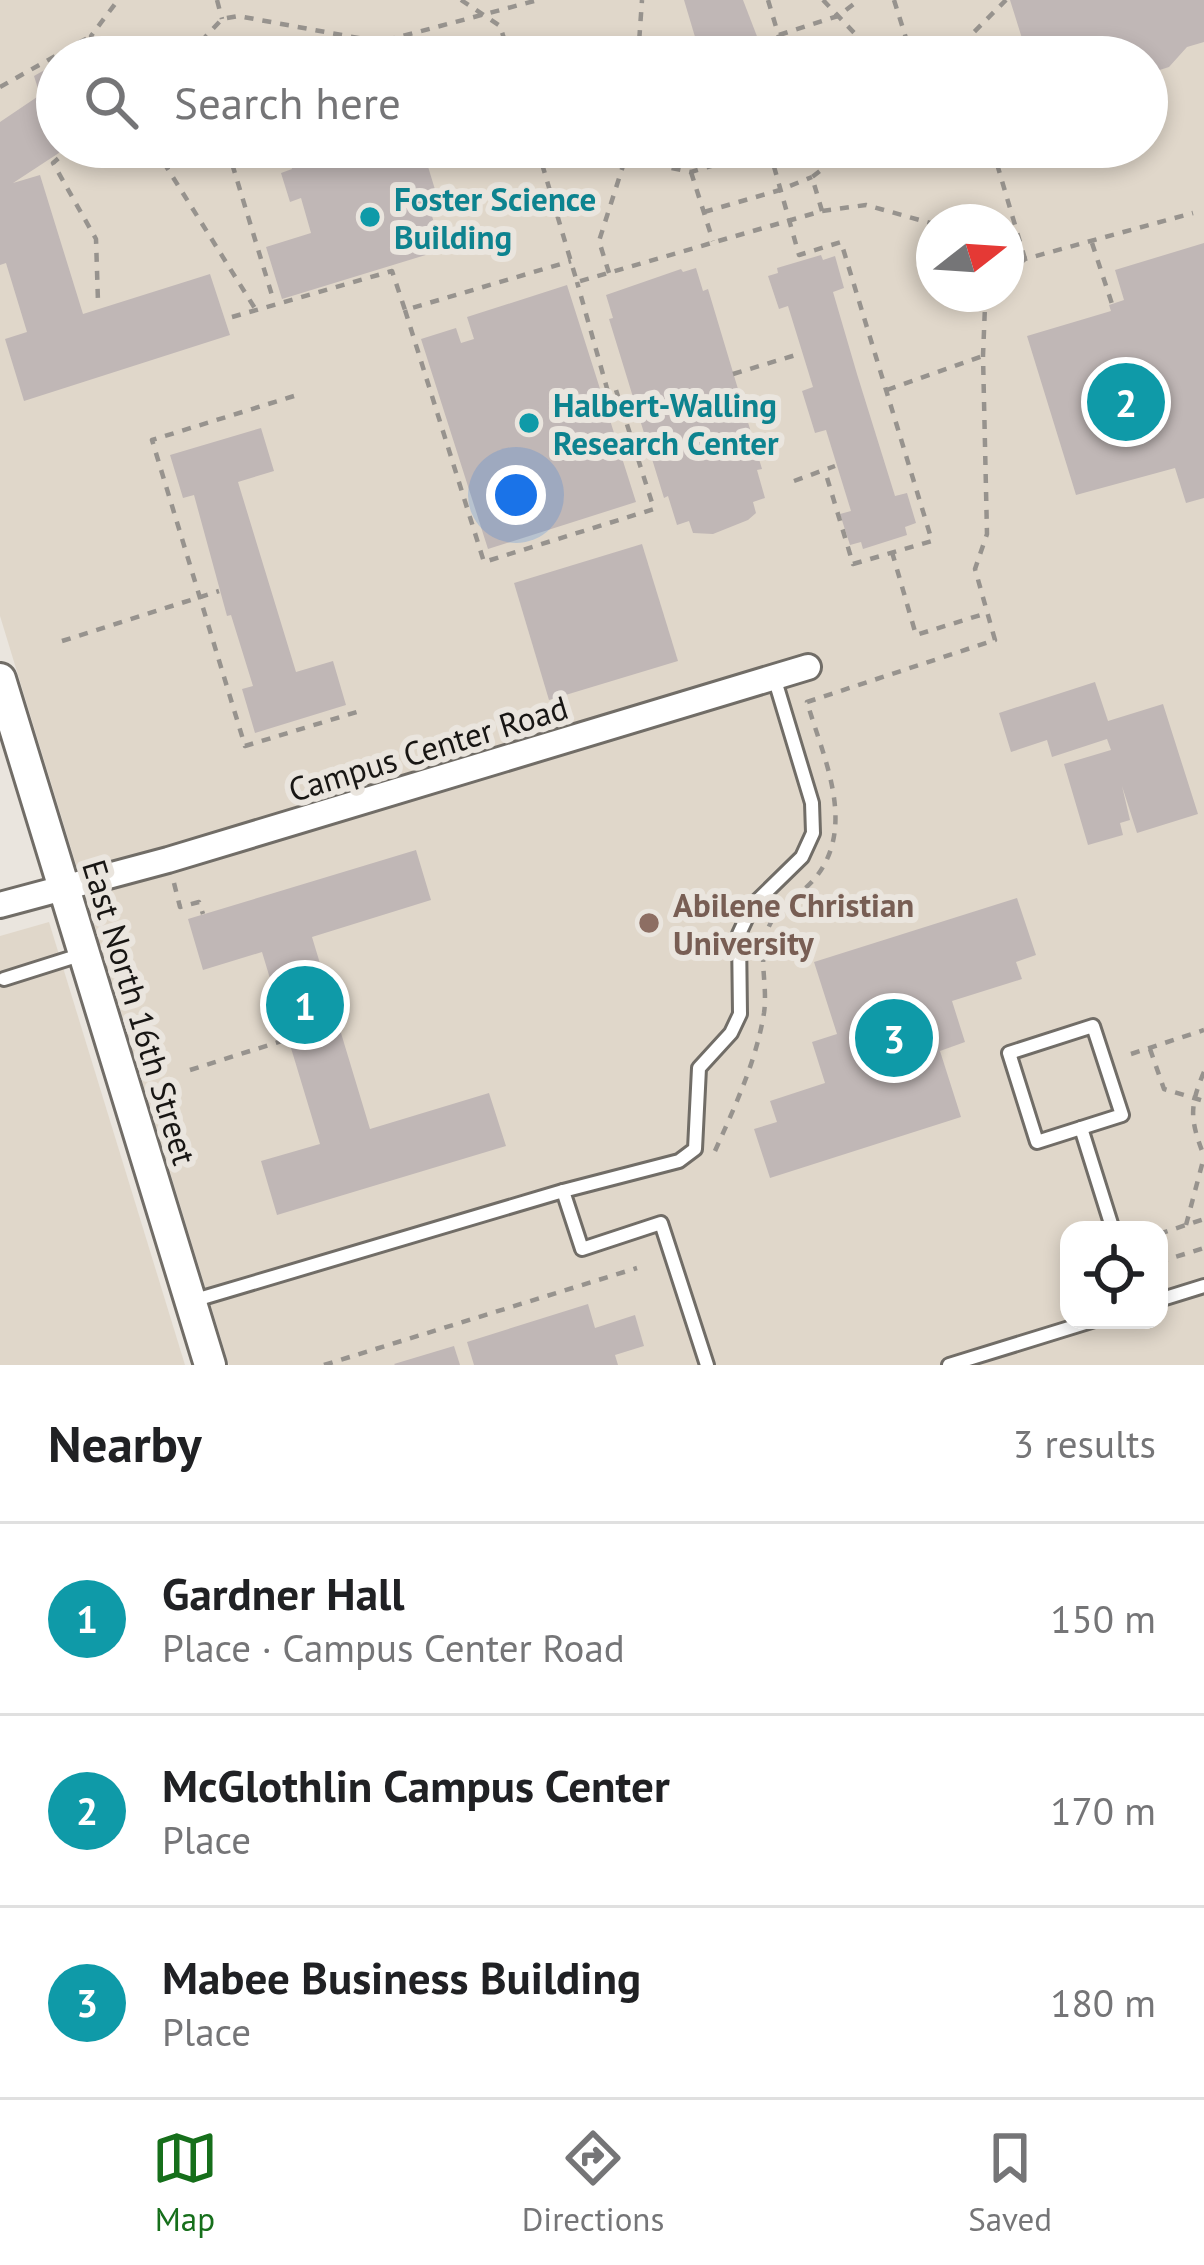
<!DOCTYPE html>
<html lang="en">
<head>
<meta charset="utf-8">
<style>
  :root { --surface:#fff; --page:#f6f6f6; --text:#202124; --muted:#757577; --line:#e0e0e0; --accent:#166f1b }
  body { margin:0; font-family:"PT Sans",sans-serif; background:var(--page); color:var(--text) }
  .controls { position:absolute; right:36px; bottom:36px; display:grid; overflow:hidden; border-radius:24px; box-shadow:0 6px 18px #0003 }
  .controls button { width:108px; height:108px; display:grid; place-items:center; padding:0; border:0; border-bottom:3px solid var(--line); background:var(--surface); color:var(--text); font:60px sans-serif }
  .compass { position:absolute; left:916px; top:204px; width:108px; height:108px; border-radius:50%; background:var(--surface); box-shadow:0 6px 18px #0003; rotate:73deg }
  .you { position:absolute; left:516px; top:495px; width:42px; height:42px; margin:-30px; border:9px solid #fff; border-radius:50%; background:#1a73e8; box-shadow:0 0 0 18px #1a73e833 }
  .badge { display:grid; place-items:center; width:78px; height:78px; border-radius:50%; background:var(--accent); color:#fff; font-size:39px; font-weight:700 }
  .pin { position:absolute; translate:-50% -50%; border:6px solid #fff; box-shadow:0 3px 12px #0006 }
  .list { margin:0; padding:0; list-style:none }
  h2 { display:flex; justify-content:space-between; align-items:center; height:156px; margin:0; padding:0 48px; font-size:51px }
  h2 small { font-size:39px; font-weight:400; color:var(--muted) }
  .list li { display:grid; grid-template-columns:78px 1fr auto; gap:36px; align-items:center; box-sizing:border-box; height:192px; padding:0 48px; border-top:3px solid var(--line) }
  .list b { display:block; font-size:45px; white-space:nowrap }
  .list p { margin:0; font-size:39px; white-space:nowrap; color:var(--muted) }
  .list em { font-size:39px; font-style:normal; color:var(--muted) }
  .icon { flex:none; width:66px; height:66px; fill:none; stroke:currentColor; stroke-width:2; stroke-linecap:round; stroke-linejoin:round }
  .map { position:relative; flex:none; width:1204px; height:1365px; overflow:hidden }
  .search { position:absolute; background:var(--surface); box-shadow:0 6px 18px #0003; left:36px; right:36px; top:36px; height:132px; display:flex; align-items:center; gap:30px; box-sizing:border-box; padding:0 42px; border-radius:66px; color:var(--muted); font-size:45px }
  .sheet { height:732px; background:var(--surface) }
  nav { display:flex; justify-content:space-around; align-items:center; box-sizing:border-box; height:168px; border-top:3px solid var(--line); background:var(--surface); font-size:33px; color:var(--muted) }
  nav a { display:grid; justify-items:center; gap:6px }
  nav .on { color:var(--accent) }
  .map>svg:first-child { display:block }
  .built { fill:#e0d7ca; fill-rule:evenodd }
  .building { fill:#c0b7b6 }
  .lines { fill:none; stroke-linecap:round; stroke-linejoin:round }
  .service-casing { stroke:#716d67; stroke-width:18 }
  .minor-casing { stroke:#716d67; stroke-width:30 }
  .tertiary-casing { stroke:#716d67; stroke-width:36 }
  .path { stroke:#97938e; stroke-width:4.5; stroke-dasharray:9 9; stroke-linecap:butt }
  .service { stroke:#fff; stroke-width:12 }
  .minor { stroke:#fff; stroke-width:24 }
  .tertiary { stroke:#fff; stroke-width:30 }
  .culture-dot { fill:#0f9aa8; stroke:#eae5de; stroke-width:4.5 }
  .education-dot { fill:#8d6e63; stroke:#eae5de; stroke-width:4.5 }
  .labels { text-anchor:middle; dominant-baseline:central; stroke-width:12; stroke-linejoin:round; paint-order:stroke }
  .culture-label { font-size:33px; font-weight:bold; fill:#0d838f; stroke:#eae5de; text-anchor:start }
  .street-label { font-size:33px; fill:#181614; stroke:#eae5de }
  .education-label { font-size:33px; font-weight:bold; fill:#785e54; stroke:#eae5de; text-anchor:start }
</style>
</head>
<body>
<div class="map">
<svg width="1204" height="1365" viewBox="0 0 1204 1365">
  <rect width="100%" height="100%" fill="#eae5de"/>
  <g class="built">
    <path d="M0,0H1204V1365H229L0,616ZM57,57H1147V147H57ZM934,222H1006V294H934ZM1069,1230H1159V1320H1069Z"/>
    <path d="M49,922L185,1365H0V936Z"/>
  </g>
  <g class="building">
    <path d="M684,0H743L765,57H701Z"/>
    <path d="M1010,0H1204V42L1187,47L1169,67L1147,74V57H1059L1055,42L1026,51Z"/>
    <path d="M57,63V147H68L13,183L40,175L83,314L210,274L230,335L24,401L5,339L27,332L6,263L0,265V122L40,95L34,76Z"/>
    <path d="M286,147H422L437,196L427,199L442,250L282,299L266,247L311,233L301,198L290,202L281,173L292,169Z"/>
    <path d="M1204,243V498L1186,503L1175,468L1076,495L1027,336L1111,311L1109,305L1124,300L1115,270Z"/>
    <path d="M821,255L823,260L835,256L844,288L833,292L857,374L895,496L907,493L916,523L905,527L907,535L863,549L861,542L850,545L840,514L851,511L826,430L815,433L802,391L813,387L788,306L779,309L768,276L778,273L777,268Z"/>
    <path d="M696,268L703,291L708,289L762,469L757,470L765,498L753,502L756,513L748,520L713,534L693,533L689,521L677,525L668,496L664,498L609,319L613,318L606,295L681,269L683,272Z"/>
    <path d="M567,285L636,502L488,549L421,339L456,328L461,343L474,339L467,317Z"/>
    <path d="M261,428L274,471L238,482L296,672L333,661L346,705L255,733L242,689L253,686L231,615L227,616L194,495L183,498L170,455Z"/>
    <path d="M642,544L678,661L549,700L514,583Z"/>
    <path d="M1095,682L1108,721L1163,704L1198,814L1137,833L1122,786L1130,820L1120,823L1123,835L1088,845L1064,764L1111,750L1107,739L1052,757L1047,740L1011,752L999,713Z"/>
    <path d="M416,850L431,900L312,937L370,1129L489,1093L506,1146L277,1215L261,1161L320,1144L262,952L203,970L188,919Z"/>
    <path d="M1017,898L1036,955L1016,962L1022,979L952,1001L965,1042L940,1051L961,1117L770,1178L754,1129L777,1122L770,1101L825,1083L812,1042L837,1034L814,962Z"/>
    <path d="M588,1304L595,1328L635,1315L644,1346L615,1355L618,1365H474L467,1342Z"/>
    <path d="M454,1346L460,1365H395L394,1364Z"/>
  </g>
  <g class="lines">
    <g class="service-casing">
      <g id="service">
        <path d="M4,979L83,954"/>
        <path d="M1093,1026L1122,1115L1037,1142L1009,1053Z"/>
        <path d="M1081,1128L1113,1230"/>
        <path d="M1159,1300L1204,1286"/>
        <path d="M192,1301L563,1191"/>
        <path d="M707,1365L661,1223L582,1249L563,1191L679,1161L695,1149L699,1068L731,1033L740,1014L739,934L752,906L802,857L813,833L812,803L774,677"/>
        <path d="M949,1365L1095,1320"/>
      </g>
    </g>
    <g class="minor-casing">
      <path id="minor" d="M0,905L168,860L808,667"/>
    </g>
    <g class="tertiary-casing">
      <path id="tertiary" d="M0,679L210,1365"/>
    </g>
    <g class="path">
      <path d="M217,0L222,19"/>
      <path d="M461,0L500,26L510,57"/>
      <path d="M768,0L785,57"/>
      <path d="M823,0L877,57"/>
      <path d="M894,0L912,57"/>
      <path d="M779,35L838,16L859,0"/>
      <path d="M102,57L91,36L118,0"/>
      <path d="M200,57L196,47L222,19L238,16L380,42L538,0"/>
      <path d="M638,57L642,0"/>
      <path d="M949,57L1006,0"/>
      <path d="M0,87L91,36"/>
      <path d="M72,147L53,163L96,239L98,302"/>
      <path d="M154,147L256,310"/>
      <path d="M227,147L274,302"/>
      <path d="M537,147L577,282L822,211L866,205L934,224"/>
      <path d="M622,147L666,167L691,172L775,147"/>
      <path d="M992,147L1025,259"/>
      <path d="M769,149L799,255L841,242L932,541L853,564L825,471"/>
      <path d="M691,172L713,241"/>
      <path d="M822,211L812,177L851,147"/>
      <path d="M704,212L780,190L812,177"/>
      <path d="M1092,243L1112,304"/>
      <path d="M1006,251L1025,259"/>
      <path d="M609,273L599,241L629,147"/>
      <path d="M1006,275L1025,259L1193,213"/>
      <path d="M405,310L484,562L654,509L616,390L608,392L577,282"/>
      <path d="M232,317L392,271L405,310L571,261"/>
      <path d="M733,374L799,354"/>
      <path d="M887,390L983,356"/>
      <path d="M294,396L152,440L245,746L360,711"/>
      <path d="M794,481L835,466"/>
      <path d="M892,552L916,635L987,613"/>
      <path d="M62,641L219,591"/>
      <path d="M174,883L180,907L199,902L203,914"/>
      <path d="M1150,1049L1164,1089L1204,1101"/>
      <path d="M1131,1054L1204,1030"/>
      <path d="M190,1070L288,1039"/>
      <path d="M1204,1072C1189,1107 1190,1120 1204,1156"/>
      <path d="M715,1151C735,1106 756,1062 764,1013C768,985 758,959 767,931C776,906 801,896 816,877C857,825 823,757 807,702L995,640L975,569L987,534L983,356L985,306L993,294"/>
      <path d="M1186,1225L1204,1157"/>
      <path d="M1159,1234L1204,1219"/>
      <path d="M1159,1262L1204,1248"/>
      <path d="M324,1365L637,1268"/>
    </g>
    <use href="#service" class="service"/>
    <use href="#minor" class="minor"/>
    <use href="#tertiary" class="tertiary"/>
  </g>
  <g class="culture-dot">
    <circle cx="370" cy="217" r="12"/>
    <circle cx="529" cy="423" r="12"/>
  </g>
  <circle class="education-dot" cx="649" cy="923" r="12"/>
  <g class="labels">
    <g class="culture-label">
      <text x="394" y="198">Foster Science<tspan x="394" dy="38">Building</tspan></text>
      <text x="553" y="404">Halbert-Walling<tspan x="553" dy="38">Research Center</tspan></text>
    </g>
    <g class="street-label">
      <text transform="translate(428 748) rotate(-17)">Campus Center Road</text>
      <text transform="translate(140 1012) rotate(73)">East North 16th Street</text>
    </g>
    <g class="education-label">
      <text x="673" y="904">Abilene Christian<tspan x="673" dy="38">University</tspan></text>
    </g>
  </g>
</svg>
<div class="controls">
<button><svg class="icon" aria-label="locate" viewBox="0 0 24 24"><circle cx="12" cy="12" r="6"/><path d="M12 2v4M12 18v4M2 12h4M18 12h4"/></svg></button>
</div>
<svg class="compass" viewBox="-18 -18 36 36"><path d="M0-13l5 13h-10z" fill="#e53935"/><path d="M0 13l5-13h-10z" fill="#757577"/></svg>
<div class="you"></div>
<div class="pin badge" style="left:305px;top:1005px;background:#0f9aa8">1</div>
<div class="pin badge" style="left:1126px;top:402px;background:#0f9aa8">2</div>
<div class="pin badge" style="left:894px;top:1038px;background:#0f9aa8">3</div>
<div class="search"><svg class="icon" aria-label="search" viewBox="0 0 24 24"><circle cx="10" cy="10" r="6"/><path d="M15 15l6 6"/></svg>Search here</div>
</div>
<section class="sheet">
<h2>Nearby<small>3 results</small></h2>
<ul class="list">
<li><span class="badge" style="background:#0f9aa8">1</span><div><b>Gardner Hall</b><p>Place · Campus Center Road</p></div><em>150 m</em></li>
<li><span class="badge" style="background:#0f9aa8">2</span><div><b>McGlothlin Campus Center</b><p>Place</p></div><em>170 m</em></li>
<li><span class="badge" style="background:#0f9aa8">3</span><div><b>Mabee Business Building</b><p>Place</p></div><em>180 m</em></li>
</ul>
</section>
<nav>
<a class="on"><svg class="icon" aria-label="map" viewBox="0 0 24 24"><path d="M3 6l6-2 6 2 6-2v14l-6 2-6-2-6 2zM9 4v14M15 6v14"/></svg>Map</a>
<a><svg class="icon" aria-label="directions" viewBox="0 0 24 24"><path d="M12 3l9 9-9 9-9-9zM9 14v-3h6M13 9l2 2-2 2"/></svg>Directions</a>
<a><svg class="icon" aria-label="saved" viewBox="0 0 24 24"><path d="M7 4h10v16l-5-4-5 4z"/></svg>Saved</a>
</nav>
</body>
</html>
